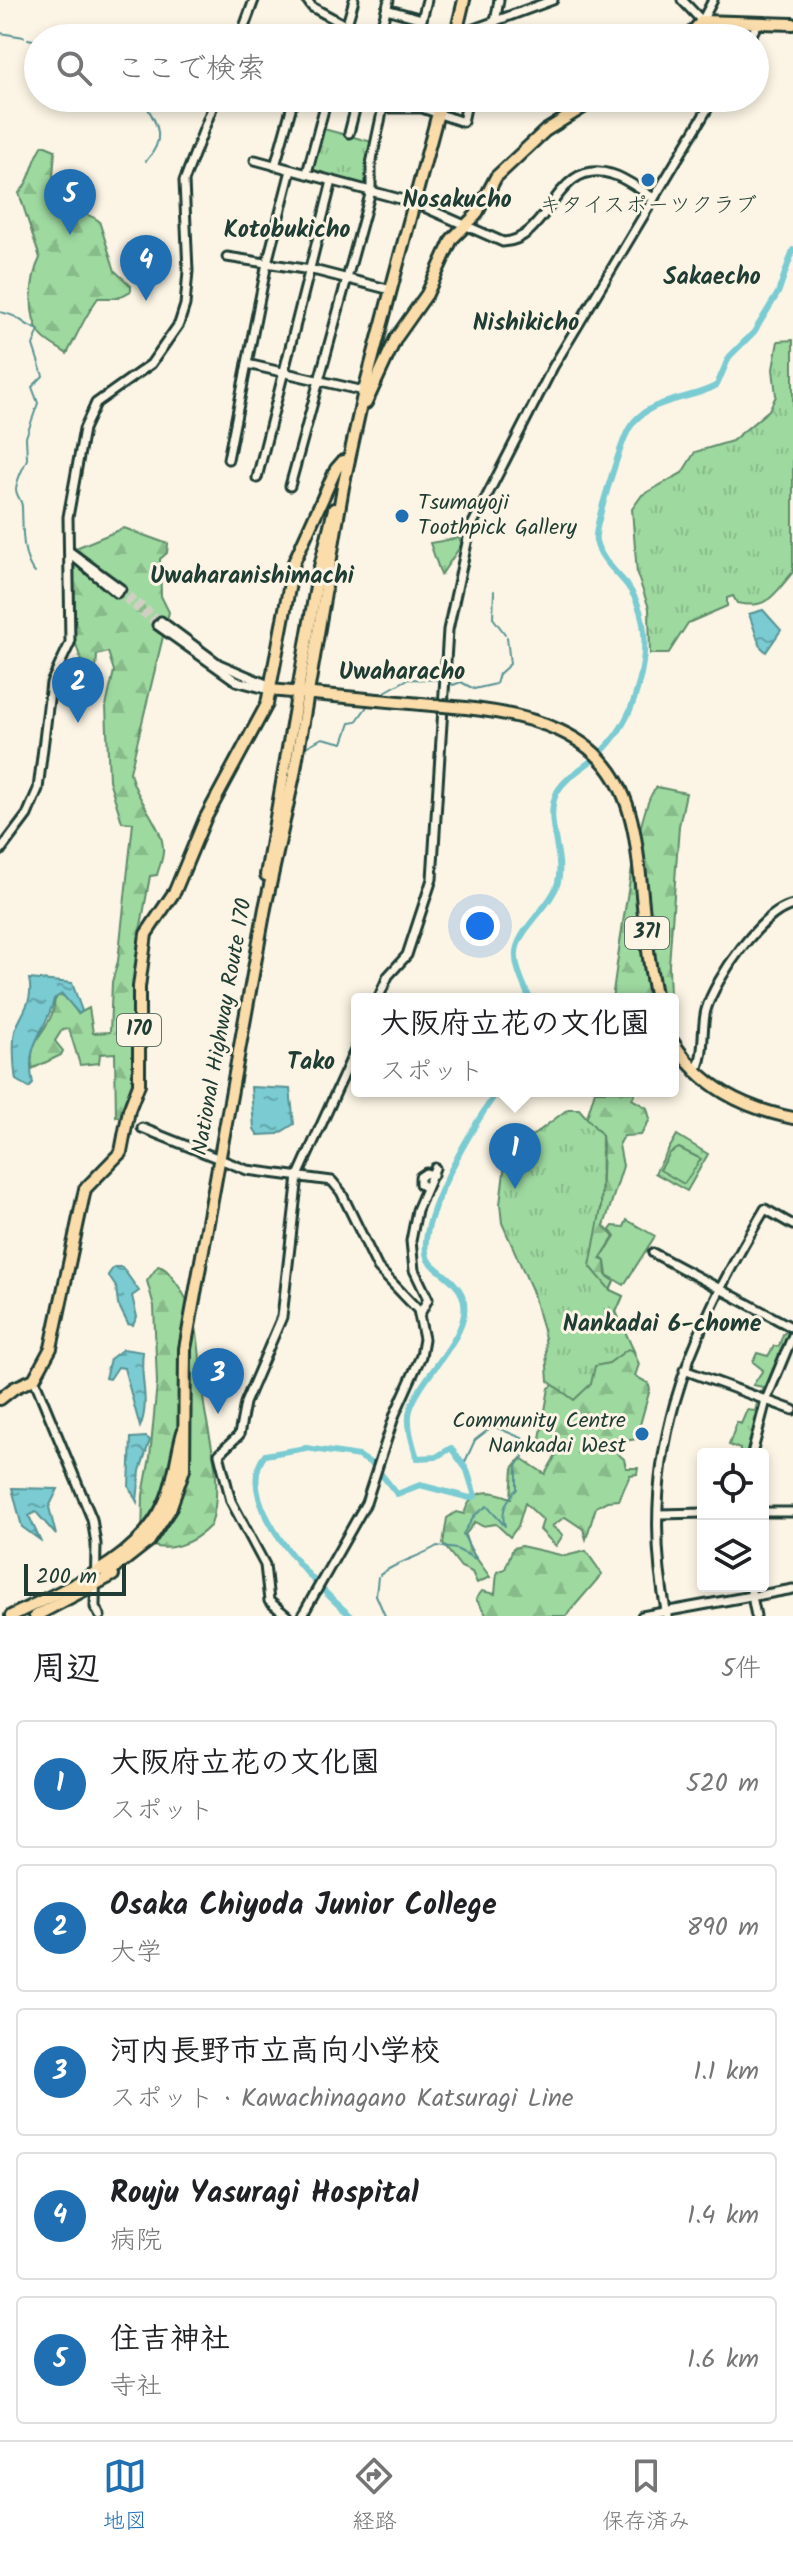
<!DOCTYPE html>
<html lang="ja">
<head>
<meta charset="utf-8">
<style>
  :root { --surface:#fff; --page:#f6f6f6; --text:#202124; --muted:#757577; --line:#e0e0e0; --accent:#1f6fb2 }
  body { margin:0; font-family:Kalam,"Klee One",sans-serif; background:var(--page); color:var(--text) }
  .controls { position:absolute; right:24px; bottom:24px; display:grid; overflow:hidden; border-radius:8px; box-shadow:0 4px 12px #0003 }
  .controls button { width:72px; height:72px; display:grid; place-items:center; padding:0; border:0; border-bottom:2px solid var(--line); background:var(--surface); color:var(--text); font:40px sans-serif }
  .scale { position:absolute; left:24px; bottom:20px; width:102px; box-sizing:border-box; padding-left:8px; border:4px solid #1f3d34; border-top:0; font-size:22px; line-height:28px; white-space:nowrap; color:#1f3d34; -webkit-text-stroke:6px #fcf5e5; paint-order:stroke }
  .you { position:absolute; left:480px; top:926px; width:28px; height:28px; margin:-20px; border:6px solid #fff; border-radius:50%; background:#1a73e8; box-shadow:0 0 0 12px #1a73e833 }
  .badge { display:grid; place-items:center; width:52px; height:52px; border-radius:50%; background:var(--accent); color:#fff; font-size:26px; font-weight:700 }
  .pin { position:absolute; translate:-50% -66px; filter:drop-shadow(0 2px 4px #0008) }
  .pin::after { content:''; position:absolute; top:42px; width:28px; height:24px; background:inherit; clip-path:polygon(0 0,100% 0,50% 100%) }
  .popup { position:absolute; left:351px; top:993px; width:328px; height:104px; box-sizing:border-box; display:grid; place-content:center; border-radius:8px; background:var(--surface); filter:drop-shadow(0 2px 6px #0005); font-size:26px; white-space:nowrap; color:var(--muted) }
  .popup b { font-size:30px; color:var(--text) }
  .popup::after { content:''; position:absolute; left:50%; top:100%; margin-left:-16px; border:16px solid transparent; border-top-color:var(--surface) }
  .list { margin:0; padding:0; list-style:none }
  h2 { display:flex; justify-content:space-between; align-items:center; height:104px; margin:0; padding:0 32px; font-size:34px }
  h2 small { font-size:26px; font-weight:400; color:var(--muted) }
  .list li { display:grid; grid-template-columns:52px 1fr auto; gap:24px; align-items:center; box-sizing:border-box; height:128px; margin:0 16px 16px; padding:0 16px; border:2px solid var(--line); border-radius:8px }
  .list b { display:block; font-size:30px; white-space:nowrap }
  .list p { margin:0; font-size:26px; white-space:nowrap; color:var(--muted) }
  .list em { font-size:26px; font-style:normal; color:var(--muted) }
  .icon { flex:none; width:44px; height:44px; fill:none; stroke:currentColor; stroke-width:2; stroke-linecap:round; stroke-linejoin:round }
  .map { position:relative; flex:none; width:793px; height:1616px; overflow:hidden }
  .search { position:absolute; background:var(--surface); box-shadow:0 4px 12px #0003; left:24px; right:24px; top:24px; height:88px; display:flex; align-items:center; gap:20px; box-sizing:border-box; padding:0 28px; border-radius:44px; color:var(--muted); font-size:30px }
  .sheet { height:824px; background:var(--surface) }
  nav { display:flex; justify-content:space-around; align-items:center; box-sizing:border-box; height:112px; border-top:2px solid var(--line); background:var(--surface); font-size:22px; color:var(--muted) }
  nav a { display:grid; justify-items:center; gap:4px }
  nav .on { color:var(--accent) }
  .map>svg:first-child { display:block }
  .forest { fill:url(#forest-firs); stroke:#5e8b6a; stroke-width:2 }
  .park { fill:url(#park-tufts); stroke:#5e8b6a; stroke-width:2 }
  .pitch { fill:#9ed9a0; stroke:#5e8b6a; stroke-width:2 }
  .water { fill:url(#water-ripples); stroke:#569293; stroke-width:2 }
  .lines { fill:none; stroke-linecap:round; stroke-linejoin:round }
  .stream { stroke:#569293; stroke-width:2 }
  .river { stroke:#7acbd2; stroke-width:6 }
  .secondary-tunnel { stroke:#d0d0c2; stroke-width:7; stroke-dasharray:7 3.5; stroke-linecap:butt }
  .secondary-casing { stroke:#1f3d34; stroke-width:13 }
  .highway-casing { stroke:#1f3d34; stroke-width:16 }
  .secondary { stroke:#fcf5e5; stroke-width:7 }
  .highway { stroke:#fbddab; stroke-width:10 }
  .highway-bridge-casing { stroke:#1f3d34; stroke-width:16; stroke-linecap:butt }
  .highway-bridge { stroke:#fbddab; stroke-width:10 }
  .poi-dot { fill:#1f6fb2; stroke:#fcf5e5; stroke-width:3 }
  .labels { text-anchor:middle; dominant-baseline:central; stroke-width:6; stroke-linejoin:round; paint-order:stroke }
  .shield { fill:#fcf5e5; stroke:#617469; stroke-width:2 }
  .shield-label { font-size:20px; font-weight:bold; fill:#1f3d34 }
  .poi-label { font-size:22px; fill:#1f3d34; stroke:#fcf5e5 }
  .street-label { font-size:22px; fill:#1f3d34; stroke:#fcf5e5 }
  .neighbourhood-label { font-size:24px; font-weight:bold; fill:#1f3d34; stroke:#fcf5e5 }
</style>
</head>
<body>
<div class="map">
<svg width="793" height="1616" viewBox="0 0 793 1616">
  <defs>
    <pattern id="forest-firs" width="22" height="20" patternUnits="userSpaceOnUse" patternTransform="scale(2)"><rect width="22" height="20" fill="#9ed9a0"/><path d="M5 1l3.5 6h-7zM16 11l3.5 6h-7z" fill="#88bb8a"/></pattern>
    <pattern id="park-tufts" width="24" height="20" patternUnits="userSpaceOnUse" patternTransform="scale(2)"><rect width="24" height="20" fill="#9ed9a0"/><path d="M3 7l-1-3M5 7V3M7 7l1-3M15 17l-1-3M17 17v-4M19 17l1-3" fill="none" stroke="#88bb8a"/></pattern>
    <pattern id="water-ripples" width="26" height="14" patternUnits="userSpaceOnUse" patternTransform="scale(2)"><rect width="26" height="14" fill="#7acbd2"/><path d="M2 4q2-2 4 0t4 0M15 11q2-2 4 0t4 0" fill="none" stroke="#63a6ab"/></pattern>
  </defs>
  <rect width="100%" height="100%" fill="#fcf5e5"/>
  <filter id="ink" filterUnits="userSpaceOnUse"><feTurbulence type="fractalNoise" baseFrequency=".0125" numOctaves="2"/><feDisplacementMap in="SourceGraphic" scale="16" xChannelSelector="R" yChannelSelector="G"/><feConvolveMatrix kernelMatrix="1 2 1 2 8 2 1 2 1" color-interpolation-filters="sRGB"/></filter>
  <g filter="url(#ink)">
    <g class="forest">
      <path d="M43,145L55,150L51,205C65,212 87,211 99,221L115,271L131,286V291L118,298H98C85,316 77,335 67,354C61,349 47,343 41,335C27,316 30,278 40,258L19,193C32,180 32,160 43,145Z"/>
      <path d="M124,528L168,544L167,553L160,559L161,596L169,612L130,772C135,799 163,825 163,849C164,857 159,867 157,875L150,876L137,948L140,957L138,1078L125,1114L116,1117L115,1053L100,1054L99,1063L80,1065L69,1029L62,1030L55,1041L63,1051L61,1055L32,1069C29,1038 43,1037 52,1014C55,1006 52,1003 58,995L68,997L78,1014L89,1008L93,1033L110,1032L112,982L118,961L133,823L122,822L109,780L106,706L114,671L108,652L97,655L96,670L81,660L73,635L71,550Z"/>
      <path d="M657,787L686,793L679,826L669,965L670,999H612C617,967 637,800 657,787Z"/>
      <path d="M595,1091H636L632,1099L647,1108L650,1119L641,1135L624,1136L619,1145L623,1166L604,1226L614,1237L600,1259L605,1261L606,1275L614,1281L610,1290L623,1296L616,1312L639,1364L635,1376L648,1383L650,1389L636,1439L607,1444L624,1459L626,1468H638L637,1474L630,1475L619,1500L607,1501L596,1507L586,1539L583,1529L565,1517L552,1526L563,1535L556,1546L540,1530L543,1520L525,1503L518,1526L510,1537L496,1524L482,1526L475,1522L465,1535L469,1548L490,1577L477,1583L472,1572L461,1567L443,1544L447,1518L456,1512L464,1514C472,1488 489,1489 511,1498L513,1468L521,1458L545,1474L556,1455L539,1444L549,1388L568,1375L597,1275L590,1266L589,1256L601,1208L603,1144L602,1135L586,1120Z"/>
      <path d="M158,1266C167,1268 169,1274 175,1281C206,1321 197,1365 205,1411C212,1451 223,1484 211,1525C194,1543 164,1557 142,1540L143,1495L150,1457L157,1383L154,1306L147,1281Z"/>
      <path d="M521,1546L565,1556L586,1551L602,1574L566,1616H487L476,1599L482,1591L495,1594L497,1572L505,1569L513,1548Z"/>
    </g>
    <g class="park">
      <path d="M320,128L372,142L367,186L310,169Z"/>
      <path d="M793,340V572C774,594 769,610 737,603L733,596L727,598V606L688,623L668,654H650L649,608L637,574L632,509L642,495L682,473L695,452L732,441L769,410L776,396L773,369L778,341Z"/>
      <path d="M459,538L462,544L441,575L430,543Z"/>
      <path d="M568,1109H579L602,1135L601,1208L590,1266L610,1290L623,1296L616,1312L634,1351L628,1349L609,1363L595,1366L591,1384L574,1400L548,1381L545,1338L532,1290L502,1223L500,1204L507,1148L535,1134Z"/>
      <path d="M677,1135L708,1154L687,1191L655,1173Z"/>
      <path d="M790,1329L793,1331L784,1343L764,1396H760L763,1387L753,1385L763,1370L753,1362L757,1353L768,1356L774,1346H779L783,1334Z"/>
      <path d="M758,1400L762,1404L751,1454H740V1449L729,1445L737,1422L741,1424L747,1410L755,1411Z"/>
    </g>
    <g class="pitch">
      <path d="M679,1148L701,1159L684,1184L660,1170L670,1153Z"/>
      <path d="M627,1220L655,1236L624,1285L607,1275L605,1261L601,1258L615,1237L610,1230L613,1226L624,1227Z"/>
    </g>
    <g class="water">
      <path d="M763,610L781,630L766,652L760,646L749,614Z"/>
      <path d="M29,979L72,983L82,1011L79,1014L62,994L54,999C46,1034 24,1041 33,1084L29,1088L16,1080C14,1069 12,1037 16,1028C23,1011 34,1000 29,979Z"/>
      <path d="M251,1087L290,1089L294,1124L278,1134L258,1135L254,1129Z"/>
      <path d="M114,1267H122L139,1291L132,1296L137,1317L133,1325L128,1324L118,1304L116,1287L108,1275Z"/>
      <path d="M123,1349L143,1352C139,1378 151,1401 140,1427L124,1368L118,1367L110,1379L105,1378L110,1359Z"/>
      <path d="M131,1438L146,1437L150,1440L140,1471L137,1502L129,1487Z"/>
      <path d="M12,1488L58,1489L49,1507L56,1535L36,1512L29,1516L40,1540L22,1527Z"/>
    </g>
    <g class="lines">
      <g class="stream">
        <path d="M0,33L24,37"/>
        <path d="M28,39L38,41"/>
        <path d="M142,98C155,122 169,136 146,161"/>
        <path d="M0,312C22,316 22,325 37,329"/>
        <path d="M27,458L26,437L38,403L32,387L43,376L33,345L39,330"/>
        <path d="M27,459C23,469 17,478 16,489C16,496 22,500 22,507C23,526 21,558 35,573"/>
        <path d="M494,591L493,618L505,634"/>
        <path d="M448,680L453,685L461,682L474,689L496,684L499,674L510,664L507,637"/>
        <path d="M383,693L408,679L441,680"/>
        <path d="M304,748L322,738L343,743L350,723L356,722L368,705"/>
        <path d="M464,1464L475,1440L493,1426L524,1439L522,1447"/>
        <path d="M380,1575C393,1563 420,1557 437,1546L456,1549L476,1559L463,1534L475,1515L487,1506L505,1526C500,1512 507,1499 517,1489V1466L523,1457L521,1450"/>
        <path d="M378,1577L376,1595L385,1616"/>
      </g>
      <g class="river">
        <path d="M530,999C508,951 511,947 543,908C549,900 556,892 558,882C565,854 543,820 557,792C566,776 584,768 597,756C617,738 630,716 637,690C647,655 650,616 627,585C616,571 600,559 596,541C593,529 619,452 625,437C640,396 690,402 717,385L729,357L754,332L778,293L793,250"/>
        <path d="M351,1616C318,1588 229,1500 265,1455L306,1448L359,1456L374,1465L397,1494L420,1485L470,1498L475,1496L467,1470L451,1448L436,1457L417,1458C413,1445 406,1424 410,1410C420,1375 477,1332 462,1295C456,1280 438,1272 428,1260C413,1227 476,1119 498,1091"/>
      </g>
      <g class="secondary-tunnel">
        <path d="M121,589L161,621"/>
        <path d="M117,593L155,623"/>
      </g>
      <g class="secondary-casing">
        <g id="secondary">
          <path d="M307,0L312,7L369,38"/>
          <path d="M682,0L702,21L713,0"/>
          <path d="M386,9L422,19"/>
          <path d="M495,22L499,0"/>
          <path d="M240,38L254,0"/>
          <path d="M343,38L354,0"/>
          <path d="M378,38L389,0"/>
          <path d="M417,38L427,0"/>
          <path d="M449,38L553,0"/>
          <path d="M490,38V24"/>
          <path d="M750,38L758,23"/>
          <path d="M383,108H422L463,122L468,98"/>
          <path d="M349,133L358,98"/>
          <path d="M255,160L415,203L503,242C551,240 554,157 611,174C626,178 640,190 654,198"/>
          <path d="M275,166L294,98"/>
          <path d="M307,173L327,98"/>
          <path d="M227,257L317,271L391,290"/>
          <path d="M247,364L364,391"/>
          <path d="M228,459L267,263L291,170"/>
          <path d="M257,478L332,181"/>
          <path d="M290,486L371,191V164L385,98"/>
          <path d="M69,551L121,589"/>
          <path d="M73,556L117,593"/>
          <path d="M161,621L219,664L271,686"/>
          <path d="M157,625L236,681L270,690"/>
          <path d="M0,851L27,815L38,789L51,683L70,643L68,517L84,429L96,403L151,364L179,324L185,305L188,271L184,181L216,98"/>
          <path d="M378,999L388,976L407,955L432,879L448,630L470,529L553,367L714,98"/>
          <path d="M695,1072C706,1056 701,1028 706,1010C715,979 761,912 793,905"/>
          <path d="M142,1128L247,1170L332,1181L341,1192L378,1268L418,1310L424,1339L421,1356L395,1414L366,1503L302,1616"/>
          <path d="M426,1188L420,1184V1177L426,1173L433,1175"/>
          <path d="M653,1253L793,1328"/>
          <path d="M420,1314L428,1299L414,1270L411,1241L417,1210L435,1168"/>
          <path d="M684,1370L793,1410"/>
          <path d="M34,1379L92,1519L96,1544L95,1607L100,1616"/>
          <path d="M752,1454L766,1400L793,1335"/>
          <path d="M763,1512H793"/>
          <path d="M659,1514L703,1513"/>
          <path d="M750,1586L756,1616"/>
          <path d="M755,1596L793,1589"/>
          <path d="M287,1616L269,1601L265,1565L231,1501L219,1454L239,1435L245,1403L282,1317L298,1176L357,1046"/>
          <path d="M642,1616L751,1596"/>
          <path d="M667,1616C635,1461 687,1338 765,1209L793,1225"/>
        </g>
      </g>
      <g class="highway-casing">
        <g id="highway">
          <path d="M455,38L464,0"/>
          <path d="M687,38L702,21L793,24"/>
          <path d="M366,403L396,338L427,294L452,239L476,215L496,177L545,131L598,98"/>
          <path d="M270,690L421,704"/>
          <path d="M466,708C675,730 623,847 656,999"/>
          <path d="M266,875L318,575L334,509"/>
          <path d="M673,1042C702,1087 741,1107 793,1118"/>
          <path d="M0,1399L14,1388L34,1379L51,1348L85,1189L121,1152L129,1110L139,1084V987L146,934L175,891L205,819L267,704L294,562L336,469L343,461"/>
          <path d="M107,1574L149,1541L170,1509L184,1469L185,1349L265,908L294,775L343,487L364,391L442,98"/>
          <path d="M11,1616C66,1588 137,1562 164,1504C175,1481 176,1456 183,1432"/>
          <path d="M35,1616L113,1575"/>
        </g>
      </g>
      <use href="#secondary" class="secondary"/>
      <use href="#highway" class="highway"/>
      <g class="highway-bridge-casing">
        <path id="highway-bridge" d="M421,704L466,708"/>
      </g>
      <use href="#highway-bridge" class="highway-bridge"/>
    </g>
  </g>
  <g class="poi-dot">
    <circle cx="648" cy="180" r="8"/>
    <circle cx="402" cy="516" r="8"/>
    <circle cx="642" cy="1434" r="8"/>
  </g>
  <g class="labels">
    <g class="shield">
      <rect x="625" y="917" width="44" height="32" rx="6"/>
      <rect x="117" y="1014" width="44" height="32" rx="6"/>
    </g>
    <g class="shield-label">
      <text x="647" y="933">371</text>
      <text x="139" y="1030">170</text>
    </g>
    <g class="poi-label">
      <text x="648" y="206">キタイスポーツクラブ</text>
      <text x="418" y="503" text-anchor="start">Tsumayoji<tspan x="418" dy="25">Toothpick Gallery</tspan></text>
      <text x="626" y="1421" text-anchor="end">Community Centre<tspan x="626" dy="25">Nankadai West</tspan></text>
    </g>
    <g class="street-label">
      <text transform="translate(223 1027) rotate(-80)">National Highway Route 170</text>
    </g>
    <g class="neighbourhood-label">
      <text x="457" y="200">Nosakucho</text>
      <text x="287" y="230">Kotobukicho</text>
      <text x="712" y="277">Sakaecho</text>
      <text x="526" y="323">Nishikicho</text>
      <text x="252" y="576">Uwaharanishimachi</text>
      <text x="402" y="672">Uwaharacho</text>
      <text x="311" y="1062">Tako</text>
      <text x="662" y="1324">Nankadai 6-chome</text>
    </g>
  </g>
</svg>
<div class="controls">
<button><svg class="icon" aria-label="locate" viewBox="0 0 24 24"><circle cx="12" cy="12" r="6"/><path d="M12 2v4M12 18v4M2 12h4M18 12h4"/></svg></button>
<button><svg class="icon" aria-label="layers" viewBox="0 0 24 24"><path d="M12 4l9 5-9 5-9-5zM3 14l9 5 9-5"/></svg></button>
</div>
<div class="scale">200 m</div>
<div class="you"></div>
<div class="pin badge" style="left:515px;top:1189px">1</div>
<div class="popup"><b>大阪府立花の文化園</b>スポット</div>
<div class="pin badge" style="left:78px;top:723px">2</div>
<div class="pin badge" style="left:218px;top:1414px">3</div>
<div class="pin badge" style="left:146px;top:301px">4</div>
<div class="pin badge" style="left:70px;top:235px">5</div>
<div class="search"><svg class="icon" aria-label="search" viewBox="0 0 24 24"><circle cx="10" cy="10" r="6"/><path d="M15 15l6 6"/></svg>ここで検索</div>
</div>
<section class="sheet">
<h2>周辺<small>5件</small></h2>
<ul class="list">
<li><span class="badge">1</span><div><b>大阪府立花の文化園</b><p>スポット</p></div><em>520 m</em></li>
<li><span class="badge">2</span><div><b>Osaka Chiyoda Junior College</b><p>大学</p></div><em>890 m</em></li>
<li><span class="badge">3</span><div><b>河内長野市立高向小学校</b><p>スポット · Kawachinagano Katsuragi Line</p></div><em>1.1 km</em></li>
<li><span class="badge">4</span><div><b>Rouju Yasuragi Hospital</b><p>病院</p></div><em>1.4 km</em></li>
<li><span class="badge">5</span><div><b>住吉神社</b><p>寺社</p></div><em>1.6 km</em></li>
</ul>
</section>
<nav>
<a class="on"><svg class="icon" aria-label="map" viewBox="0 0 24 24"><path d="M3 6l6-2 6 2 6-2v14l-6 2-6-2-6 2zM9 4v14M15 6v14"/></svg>地図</a>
<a><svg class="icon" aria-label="directions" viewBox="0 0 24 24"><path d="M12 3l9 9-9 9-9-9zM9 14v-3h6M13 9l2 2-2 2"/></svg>経路</a>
<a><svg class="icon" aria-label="saved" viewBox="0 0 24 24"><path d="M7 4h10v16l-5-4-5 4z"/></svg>保存済み</a>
</nav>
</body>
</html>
